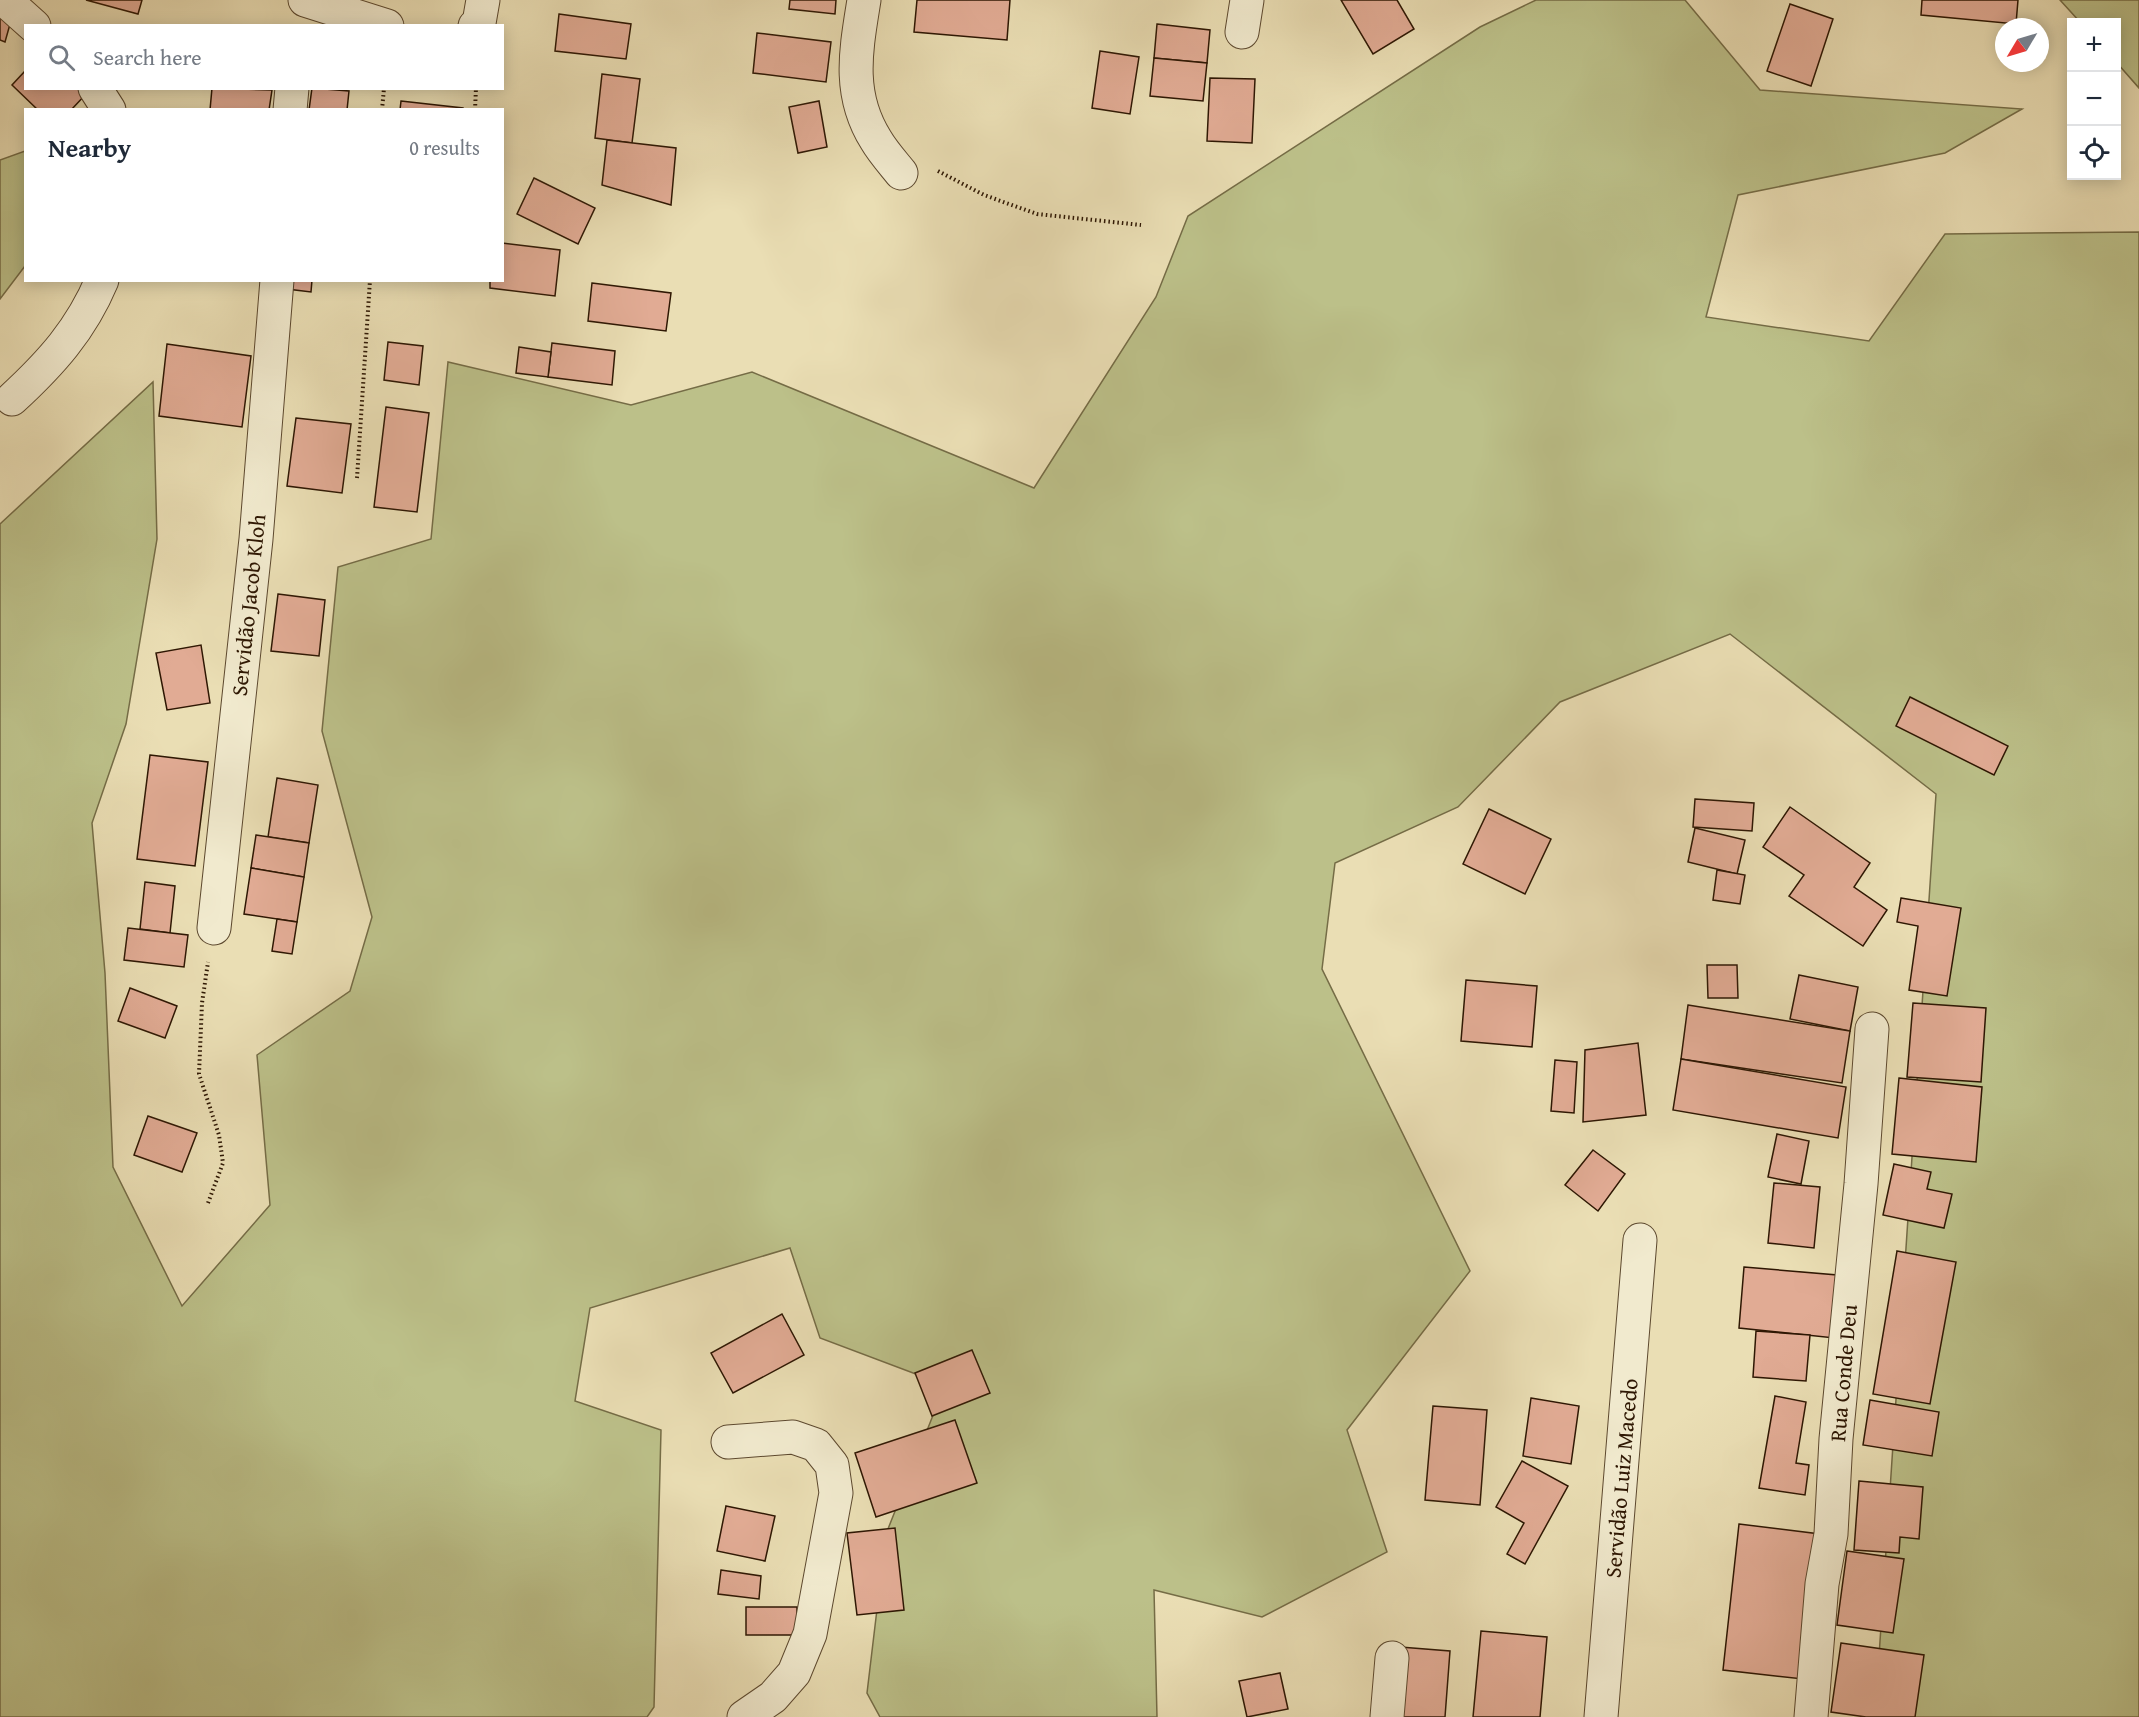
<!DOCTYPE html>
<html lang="en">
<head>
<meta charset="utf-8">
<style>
  :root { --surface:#fff; --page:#f6f6f7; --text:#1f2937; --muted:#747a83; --line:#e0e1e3 }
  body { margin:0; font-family:"Gentium Book Plus",serif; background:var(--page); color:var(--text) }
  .controls { position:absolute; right:18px; top:18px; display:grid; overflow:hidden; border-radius:0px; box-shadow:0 3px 15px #0003 }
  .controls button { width:54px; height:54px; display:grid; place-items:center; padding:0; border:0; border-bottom:2px solid var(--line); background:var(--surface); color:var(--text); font:30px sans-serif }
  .compass { position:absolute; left:1995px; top:18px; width:54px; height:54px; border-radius:50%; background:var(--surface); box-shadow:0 3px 15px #0003; rotate:232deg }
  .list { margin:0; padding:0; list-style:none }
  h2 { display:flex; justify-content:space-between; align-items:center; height:78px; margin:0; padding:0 24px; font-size:26px }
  h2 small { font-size:20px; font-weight:400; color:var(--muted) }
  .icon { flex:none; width:33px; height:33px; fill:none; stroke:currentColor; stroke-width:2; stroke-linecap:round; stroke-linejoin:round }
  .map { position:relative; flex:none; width:2139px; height:1717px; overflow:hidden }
  .search { position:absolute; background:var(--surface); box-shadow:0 3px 15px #0003; left:24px; top:24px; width:480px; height:66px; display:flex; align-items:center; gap:15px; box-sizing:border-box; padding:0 21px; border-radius:0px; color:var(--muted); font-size:22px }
  .panel { position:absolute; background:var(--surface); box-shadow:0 3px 15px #0003; left:24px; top:108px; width:480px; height:174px; border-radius:0px }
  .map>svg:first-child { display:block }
  .green { fill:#bcc089; stroke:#756c46; stroke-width:1.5 }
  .building { fill:#e1ab94; stroke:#2e1703; stroke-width:1.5 }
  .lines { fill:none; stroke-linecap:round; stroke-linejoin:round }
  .minor-casing { stroke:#5d492f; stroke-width:35 }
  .path { stroke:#2e1703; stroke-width:4; stroke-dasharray:1.5 3; stroke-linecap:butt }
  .minor { stroke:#f1eace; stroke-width:33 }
  .labels { text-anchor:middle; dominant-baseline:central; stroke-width:4.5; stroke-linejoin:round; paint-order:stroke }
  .street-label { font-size:22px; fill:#2e1703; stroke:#f1eace }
</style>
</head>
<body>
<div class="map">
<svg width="2139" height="1717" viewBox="0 0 2139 1717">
  <rect width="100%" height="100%" fill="#eadeb4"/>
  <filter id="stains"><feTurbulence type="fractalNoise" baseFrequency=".00333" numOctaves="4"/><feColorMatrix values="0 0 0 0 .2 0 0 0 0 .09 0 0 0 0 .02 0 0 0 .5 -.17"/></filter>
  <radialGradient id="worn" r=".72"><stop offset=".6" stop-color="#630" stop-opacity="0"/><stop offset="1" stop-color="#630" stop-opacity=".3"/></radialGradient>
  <g class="green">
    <path d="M1536,0H1685L1760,90L2022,109L1945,153L1738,195L1706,317L1869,341L1945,234L2139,232V1717H1875L1936,794L1730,634L1560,702L1458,807L1335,863L1322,969L1470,1271L1347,1430L1387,1552L1262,1617L1154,1590L1157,1717H880L867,1693L886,1534L945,1385L820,1338L790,1248L590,1308L575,1401L661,1430L654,1707L647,1717H0V524L153,382L157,539L126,724L92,823L105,973L113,1167L182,1306L270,1205L257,1055L350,991L372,917L322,731L338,567L431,539L448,362L631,405L752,372L1034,488L1156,297L1188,216L1480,27Z"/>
    <path d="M2060,0H2139V88L2117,63L2116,22H2080Z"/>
    <path d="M25,151V266L0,299V160Z"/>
  </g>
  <g class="building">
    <path d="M86,0H142L138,14Z"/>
    <path d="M790,0H836L835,14L789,9Z"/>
    <path d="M917,0H1010L1007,40L914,32Z"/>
    <path d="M1341,0H1397L1414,29L1373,54Z"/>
    <path d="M1922,0H2018L2016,24L1921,15Z"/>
    <path d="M1790,4L1833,19L1811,86L1767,71Z"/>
    <path d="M0,13L12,17L5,42L0,40Z"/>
    <path d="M559,14L631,24L626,59L555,51Z"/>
    <path d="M1157,24L1210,30L1207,63L1154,58Z"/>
    <path d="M757,33L831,42L826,82L753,73Z"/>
    <path d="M1100,51L1139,57L1130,114L1092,108Z"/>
    <path d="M1154,58L1207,63L1203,101L1150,96Z"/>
    <path d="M26,70V88H80L86,94L71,110H38L12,85Z"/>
    <path d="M602,74L640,79L632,143L595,138Z"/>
    <path d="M1210,78L1255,79L1252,143L1207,141Z"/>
    <path d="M212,88L272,90L269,110H210Z"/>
    <path d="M312,88L349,91L347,110H309Z"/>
    <path d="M401,101L463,108V110H400Z"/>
    <path d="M819,101L827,147L798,153L789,107Z"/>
    <path d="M607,140L676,148L671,205L602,185Z"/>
    <path d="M534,178L595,208L578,244L517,214Z"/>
    <path d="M502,243L560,250L555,296L490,288V280H502Z"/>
    <path d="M288,280H312L311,292L287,289Z"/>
    <path d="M592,283L671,293L666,331L588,321Z"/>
    <path d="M388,342L423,346L419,385L384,380Z"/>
    <path d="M552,343L615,351L612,385L548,377Z"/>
    <path d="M167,344L251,356L242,427L159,416Z"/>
    <path d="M519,347L551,352L548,377L516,373Z"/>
    <path d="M386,407L429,413L417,512L374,507Z"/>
    <path d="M296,418L351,424L342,493L287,486Z"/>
    <path d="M278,594L325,600L319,656L271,651Z"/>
    <path d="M201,645L210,703L167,710L156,653Z"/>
    <path d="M1910,697L2008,746L1994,775L1896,726Z"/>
    <path d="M150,755L208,762L195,866L137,859Z"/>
    <path d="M277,778L318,785L309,843L268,837Z"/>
    <path d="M1695,799L1754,803L1752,831L1693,827Z"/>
    <path d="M1790,807L1870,863L1854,887L1887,910L1863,946L1789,896L1804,875L1763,847Z"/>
    <path d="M1489,809L1551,839L1525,894L1463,864Z"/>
    <path d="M1695,828L1745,840L1737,874L1688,862Z"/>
    <path d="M256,835L309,843L304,877L251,868Z"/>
    <path d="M251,868L304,877L297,922L244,914Z"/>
    <path d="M1717,870L1745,875L1740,904L1713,900Z"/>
    <path d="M145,882L175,886L170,933L140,929Z"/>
    <path d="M1901,898L1961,908L1947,996L1909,990L1918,926L1897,922Z"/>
    <path d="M277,919L297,922L292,954L272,951Z"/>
    <path d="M128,928L188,935L184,967L124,960Z"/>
    <path d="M1707,965H1737L1738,998H1708Z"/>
    <path d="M1799,975L1858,987L1850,1031L1790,1019Z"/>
    <path d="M1466,980L1537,986L1532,1047L1461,1041Z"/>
    <path d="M130,988L177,1006L165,1038L118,1021Z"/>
    <path d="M1913,1003L1986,1008L1981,1082L1907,1077Z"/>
    <path d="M1688,1005L1850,1031L1842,1083L1681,1059Z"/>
    <path d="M1638,1043L1646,1115L1583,1122L1585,1050Z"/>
    <path d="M1681,1059L1846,1087L1838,1138L1673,1110Z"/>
    <path d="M1555,1060L1577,1062L1574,1113L1551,1111Z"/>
    <path d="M1899,1078L1982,1087L1976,1162L1892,1154Z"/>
    <path d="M148,1116L197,1133L182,1172L134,1155Z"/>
    <path d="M1777,1134L1809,1141L1801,1184L1768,1177Z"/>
    <path d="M1593,1150L1625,1174L1598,1211L1565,1185Z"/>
    <path d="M1894,1164L1931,1172L1927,1189L1952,1194L1944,1228L1883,1215Z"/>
    <path d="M1774,1183L1820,1187L1814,1248L1768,1243Z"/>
    <path d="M1897,1251L1956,1262L1930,1404L1873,1394Z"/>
    <path d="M1744,1267L1849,1276L1844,1339L1739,1328Z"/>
    <path d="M782,1314L804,1355L733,1393L711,1353Z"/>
    <path d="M1756,1331L1810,1335L1806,1381L1753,1377Z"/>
    <path d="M972,1350L990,1393L932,1416L915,1373Z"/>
    <path d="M1775,1396L1806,1402L1796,1463L1809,1465L1805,1495L1759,1488Z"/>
    <path d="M1531,1398L1579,1406L1571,1464L1523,1456Z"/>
    <path d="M1870,1400L1939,1412L1932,1456L1863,1445Z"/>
    <path d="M1433,1406L1487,1410L1480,1505L1425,1500Z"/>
    <path d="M955,1420L977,1483L876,1517L855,1453Z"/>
    <path d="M1522,1461L1568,1486L1525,1564L1507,1554L1524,1523L1496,1507Z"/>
    <path d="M1859,1481L1923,1487L1919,1539L1900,1537L1899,1553L1854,1550Z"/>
    <path d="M726,1506L775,1516L765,1561L717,1551Z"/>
    <path d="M1739,1524L1820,1534L1803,1679L1723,1670Z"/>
    <path d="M895,1528L904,1610L857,1615L847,1533Z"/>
    <path d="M1847,1551L1904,1559L1893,1633L1837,1625Z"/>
    <path d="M721,1570L761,1576L759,1599L718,1594Z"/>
    <rect x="746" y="1607" width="51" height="28"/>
    <path d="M1481,1631L1547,1637L1540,1717H1473Z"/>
    <path d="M1841,1643L1924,1655L1915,1717H1866L1831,1712Z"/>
    <path d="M1400,1647L1450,1651L1445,1717H1394Z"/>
    <path d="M1280,1673L1288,1709L1247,1717L1239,1681Z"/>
  </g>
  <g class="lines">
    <g class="minor-casing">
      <g id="minor">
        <path d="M5,0L34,26"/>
        <path d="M305,0L387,26"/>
        <path d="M864,0C856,50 847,94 876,140C883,152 893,163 901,173"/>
        <path d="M475,26L479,23L483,0"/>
        <path d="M1242,32L1247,0"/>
        <path d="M95,88L109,110"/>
        <path d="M290,110L292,88"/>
        <path d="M12,399C51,363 81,330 102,280"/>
        <path d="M214,928L256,539L277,280"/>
        <path d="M728,1442L793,1437L816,1445L832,1465L836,1493L810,1634L794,1673L773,1697L744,1717"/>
        <path d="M1387,1717L1392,1658"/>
        <path d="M1601,1717L1640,1240"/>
        <path d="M1811,1717L1822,1584L1831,1534L1836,1439L1861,1184L1872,1029"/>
      </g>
    </g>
    <g class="path">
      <path d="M382,110L384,88"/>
      <path d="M475,110L476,88"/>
      <path d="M938,171L984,195L1037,214L1141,225"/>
      <path d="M357,478L370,280"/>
      <path d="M208,1203L223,1163L219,1135L199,1074L202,1003L208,962"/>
    </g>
    <use href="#minor" class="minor"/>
  </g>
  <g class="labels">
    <g class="street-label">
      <text transform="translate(248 605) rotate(-84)">Servidão Jacob Kloh</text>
      <text transform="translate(1843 1373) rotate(-85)">Rua Conde Deu</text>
      <text transform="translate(1621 1478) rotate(-85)">Servidão Luiz Macedo</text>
    </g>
  </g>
  <rect width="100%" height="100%" filter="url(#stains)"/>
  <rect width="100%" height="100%" fill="url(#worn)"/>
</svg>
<div class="controls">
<button>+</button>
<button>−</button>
<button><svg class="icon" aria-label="locate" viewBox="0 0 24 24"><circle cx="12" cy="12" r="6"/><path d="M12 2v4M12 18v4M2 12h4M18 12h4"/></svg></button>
</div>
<svg class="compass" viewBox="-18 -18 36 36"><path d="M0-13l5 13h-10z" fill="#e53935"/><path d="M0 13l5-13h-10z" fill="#747a83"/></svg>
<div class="search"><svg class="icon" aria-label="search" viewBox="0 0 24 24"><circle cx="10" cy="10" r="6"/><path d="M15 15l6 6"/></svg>Search here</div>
<section class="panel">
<h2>Nearby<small>0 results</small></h2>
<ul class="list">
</ul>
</section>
</div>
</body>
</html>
